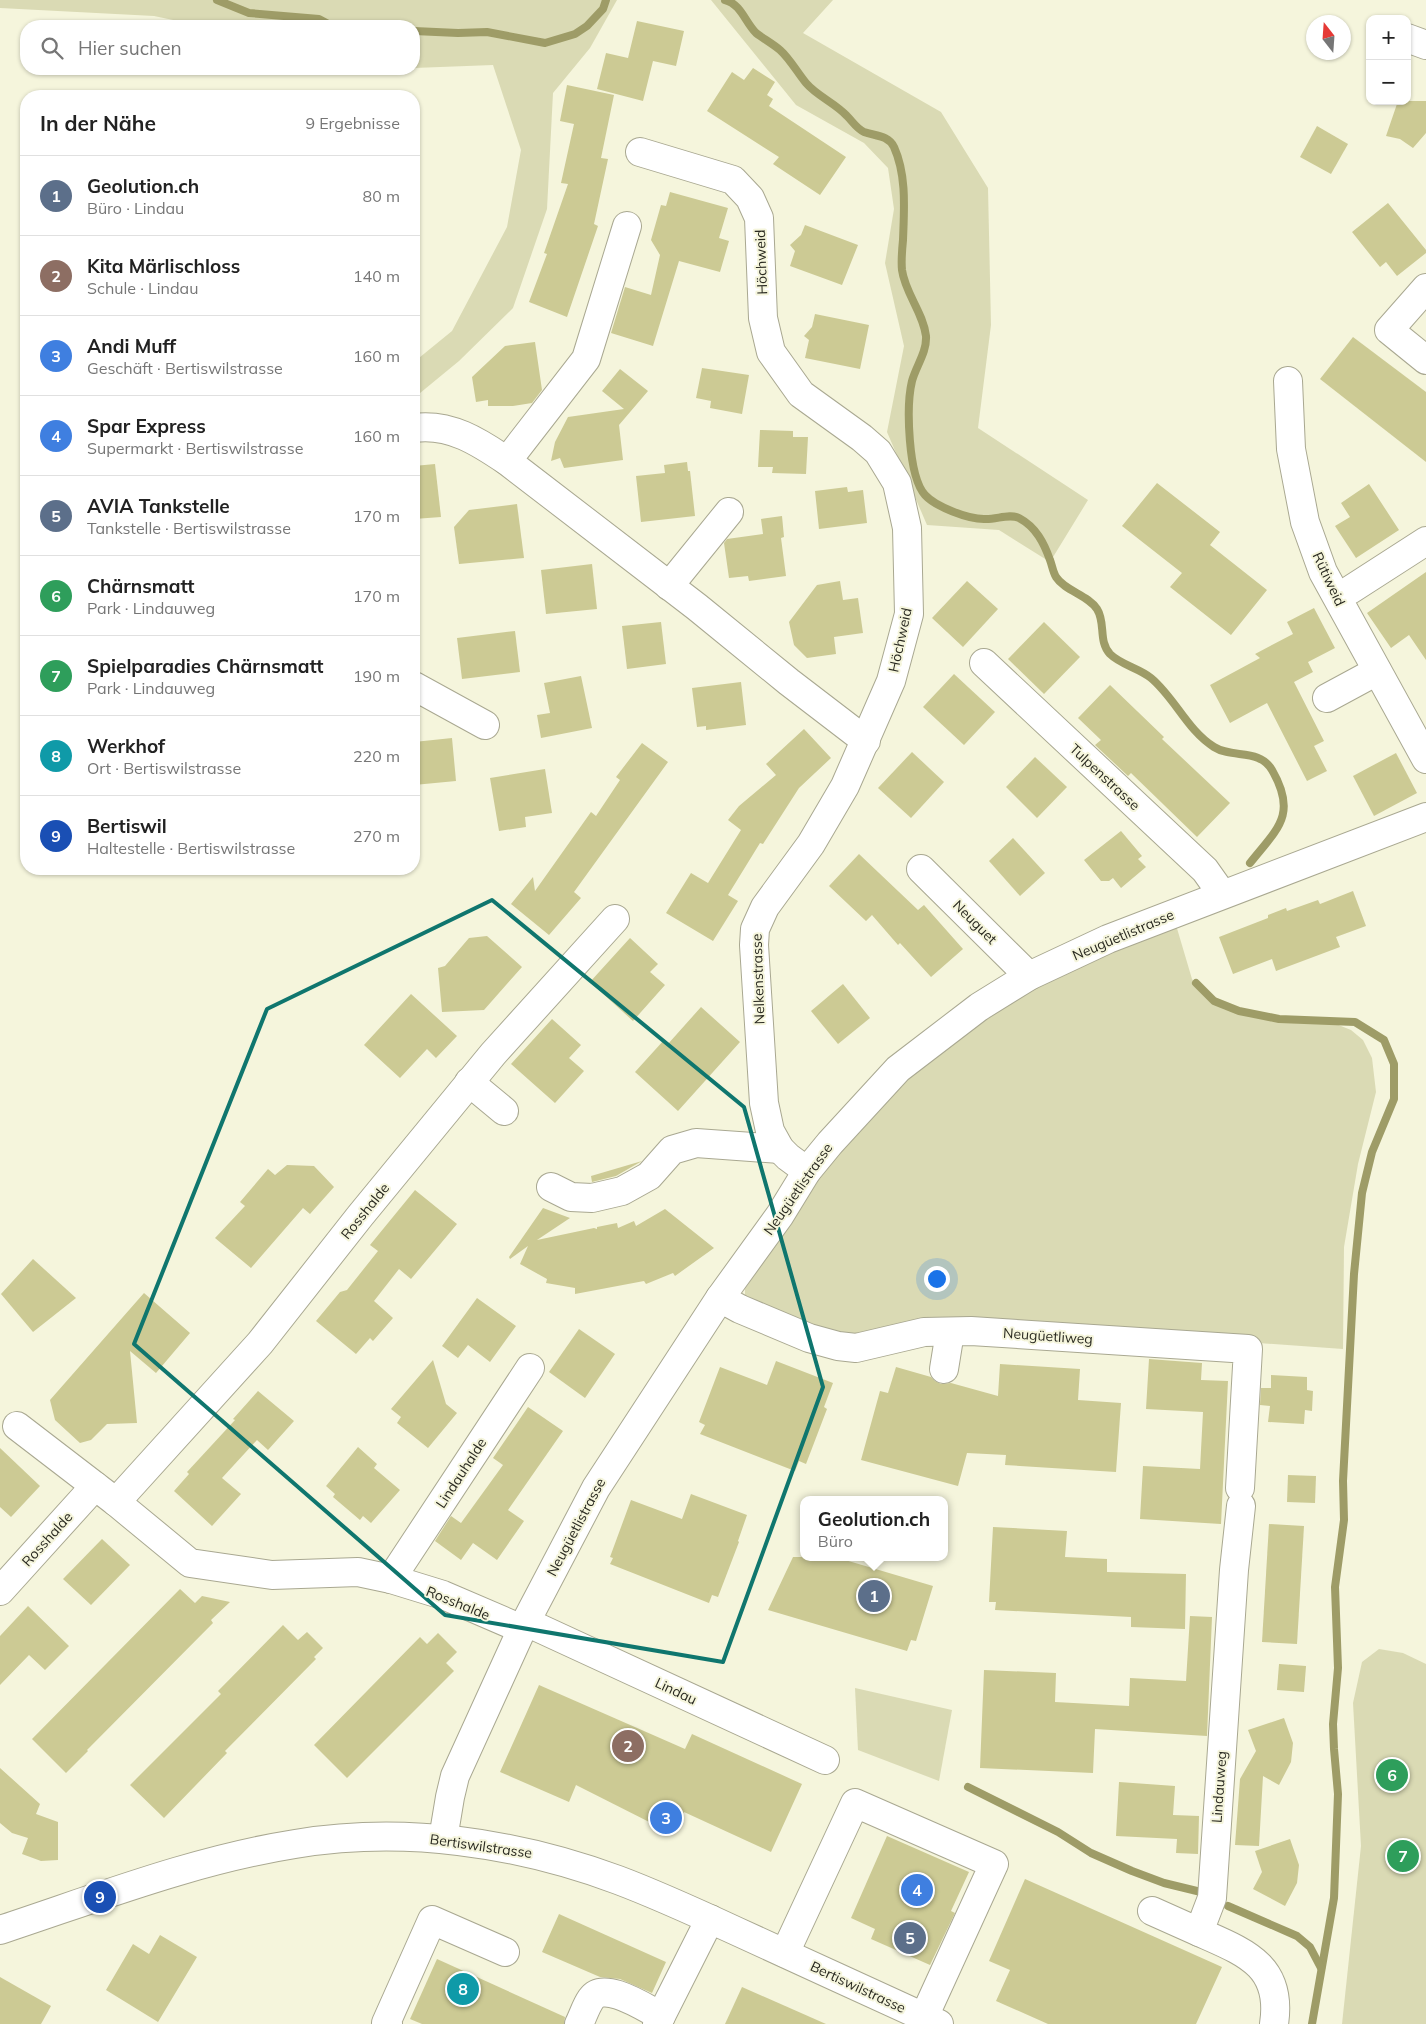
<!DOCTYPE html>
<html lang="de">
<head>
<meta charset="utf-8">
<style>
  :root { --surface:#fff; --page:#f6f6f6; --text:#222; --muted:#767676; --line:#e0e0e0; --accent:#0f766e }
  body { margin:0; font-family:Mulish,sans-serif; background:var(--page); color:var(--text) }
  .controls { position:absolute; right:15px; top:15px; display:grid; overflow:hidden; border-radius:10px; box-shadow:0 1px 4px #0004 }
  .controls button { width:45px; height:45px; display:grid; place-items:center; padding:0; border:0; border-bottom:1px solid var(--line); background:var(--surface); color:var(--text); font:25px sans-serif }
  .compass { position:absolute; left:1306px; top:15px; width:45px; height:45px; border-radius:50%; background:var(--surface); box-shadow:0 1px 4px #0004; rotate:343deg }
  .you { position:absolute; left:936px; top:1278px; width:18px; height:18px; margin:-12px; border:4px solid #fff; border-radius:50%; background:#1a73e8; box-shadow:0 0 0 8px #1a73e833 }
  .badge { display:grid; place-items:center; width:32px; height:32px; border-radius:50%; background:var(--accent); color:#fff; font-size:16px; font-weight:700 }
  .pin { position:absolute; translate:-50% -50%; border:2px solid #fff; box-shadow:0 1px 5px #0006 }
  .popup { position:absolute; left:800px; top:1496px; width:148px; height:65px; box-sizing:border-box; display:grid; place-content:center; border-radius:10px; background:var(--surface); filter:drop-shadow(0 1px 4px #0005); font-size:16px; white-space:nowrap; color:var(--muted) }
  .popup b { font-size:19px; color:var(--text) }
  .popup::after { content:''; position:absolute; left:50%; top:100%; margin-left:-10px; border:10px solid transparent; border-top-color:var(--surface) }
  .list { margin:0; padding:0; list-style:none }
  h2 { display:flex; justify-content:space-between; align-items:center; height:65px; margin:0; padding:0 20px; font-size:21px }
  h2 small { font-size:16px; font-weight:400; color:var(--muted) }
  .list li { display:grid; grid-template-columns:32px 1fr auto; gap:15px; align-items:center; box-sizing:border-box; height:80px; padding:0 20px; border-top:1px solid var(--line) }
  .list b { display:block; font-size:19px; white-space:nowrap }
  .list p { margin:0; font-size:16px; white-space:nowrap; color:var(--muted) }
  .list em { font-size:16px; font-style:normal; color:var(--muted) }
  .icon { flex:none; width:28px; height:28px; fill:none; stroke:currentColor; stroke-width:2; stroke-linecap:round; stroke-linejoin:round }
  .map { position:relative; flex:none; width:1426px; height:2024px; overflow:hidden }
  .search { position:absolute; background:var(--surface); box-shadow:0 1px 4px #0004; left:20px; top:20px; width:400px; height:55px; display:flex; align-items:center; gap:12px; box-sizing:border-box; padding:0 18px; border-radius:20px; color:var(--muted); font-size:19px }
  .panel { position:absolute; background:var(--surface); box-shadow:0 1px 4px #0004; left:20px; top:90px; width:400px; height:785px; border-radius:20px }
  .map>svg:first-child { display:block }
  .green { fill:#dadab4 }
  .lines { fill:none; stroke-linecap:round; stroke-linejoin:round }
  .stream { stroke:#9e9c67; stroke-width:8 }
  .building { fill:#ccca94 }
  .minor-casing { stroke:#a9a891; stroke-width:30 }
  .major-casing { stroke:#a9a891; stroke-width:30 }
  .minor { stroke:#fff; stroke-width:28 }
  .major { stroke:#fff; stroke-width:28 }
  .marked { fill:none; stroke:#0f766e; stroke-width:4; stroke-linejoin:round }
  .labels { text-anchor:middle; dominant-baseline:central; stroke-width:4; stroke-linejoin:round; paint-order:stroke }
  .street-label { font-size:14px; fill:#292920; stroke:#f5f5dc }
</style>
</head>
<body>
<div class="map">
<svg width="1426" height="2024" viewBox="0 0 1426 2024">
  <rect width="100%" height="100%" fill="#f5f5dc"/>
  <g class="green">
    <path d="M0,0H617L590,48L553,93L547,209L513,308L459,361L414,398V362L452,331L507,227L521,150L493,65L414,68V26H202L154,16L0,8Z"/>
    <path d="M711,0H833L803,33L941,112L988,188L991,325L978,428L1088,500L1050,562L999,530L927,525L887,432L904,346L885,263L894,209L888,168L864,143L796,105Z"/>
    <path d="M1176,925L1192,979L1199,990L1209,999L1224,1009L1275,1020L1336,1024L1351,1030L1363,1040L1372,1058L1376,1092L1358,1164L1344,1247L1343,1349L936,1320L879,1334L837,1335L745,1299V1289C777,1241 808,1192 844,1147C878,1103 921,1066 965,1033C976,1025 987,1016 998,1009C1055,974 1115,949 1176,925Z"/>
    <path d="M1379,1649L1403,1653L1426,1664V2024H1342L1361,1846L1353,1703L1362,1662Z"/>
    <path d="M855,1688L952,1710L939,1781L858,1750Z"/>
  </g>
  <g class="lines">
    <g class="stream">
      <path d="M217,0L249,13L319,19L332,26"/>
      <path d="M725,0C741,4 745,22 756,33C764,39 773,44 780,50C790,59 797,72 806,83C817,96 835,103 847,116C853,122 856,128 864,132C875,136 888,135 894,147C907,176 904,210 903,240C902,250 901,260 902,270C905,293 923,312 926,336C927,352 916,366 912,381C906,406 908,476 925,495C936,507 968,519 984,519C996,520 1009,513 1019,518C1036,527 1044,543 1050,560C1052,565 1053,572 1056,577C1065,591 1088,595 1097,609C1106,623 1098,641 1110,654C1121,665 1139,668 1151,678C1175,698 1187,730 1214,747C1233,759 1259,748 1272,770C1298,815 1277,829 1250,863"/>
      <path d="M414,31L458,33L487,32L545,43L575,34L587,26L603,9L606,0"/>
      <path d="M1196,983L1214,1001L1239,1011L1279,1019L1355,1022L1384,1040L1394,1064V1099L1372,1152L1362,1193L1354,1274L1343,1481L1344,1520L1335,1587L1338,1668L1333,1724L1334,1749L1338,1794L1334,1898L1312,2024"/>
      <path d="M968,1787L1058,1832L1091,1853L1132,1871L1164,1883L1201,1892"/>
      <path d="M1228,1906L1297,1936L1310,1947L1321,1968"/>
    </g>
  </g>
  <g class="building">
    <path d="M637,21L684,31L676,66L653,61L643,101L597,89L606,53L628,58Z"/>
    <path d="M753,68L775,82L767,95L773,99L769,106L846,157L820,195L773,164L779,157L707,111L732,72L744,80Z"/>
    <path d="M567,85L614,95L601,158L608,159L594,224L598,226L567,317L529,302L547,254L544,253L568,184L561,183L574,124L560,121Z"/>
    <path d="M1398,101H1426V133L1413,148L1400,139L1386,136Z"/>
    <path d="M1317,126L1348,144L1331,174L1300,157Z"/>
    <path d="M670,192L728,208L719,238L729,241L720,272L679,261L653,346L611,333L625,287L651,295L660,255L651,240L661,205L666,206Z"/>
    <path d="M1388,203L1426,250V253L1397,276L1386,262L1380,267L1352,232Z"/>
    <path d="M805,225L858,245L842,285L790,266L795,251L790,245L801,235Z"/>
    <path d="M815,314L869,325L860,369L805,358L809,340L804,336L812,327Z"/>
    <path d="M1353,337L1426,392V462L1320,379Z"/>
    <path d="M535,342L542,390L532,403L513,406H488V400L476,402L472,377L505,346Z"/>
    <path d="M702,368L749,375L742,414L710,408L711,401L696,398Z"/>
    <path d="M620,369L648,391L619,425L623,460L564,468L560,458L551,461L555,442L568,417L624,409L602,391Z"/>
    <path d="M760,430L793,431V437H808L806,474L772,473L773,467H758Z"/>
    <path d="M687,462L688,471H690L695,516L641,522L636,476L665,473L664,465Z"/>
    <path d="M435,464L441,517L414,519V466Z"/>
    <path d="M1157,483L1220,532L1210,545L1267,590L1231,635L1170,587L1182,573L1122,526Z"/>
    <path d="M1369,484L1399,530L1356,558L1335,526L1350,517L1341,503Z"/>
    <path d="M847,487L848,492L863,490L867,523L819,529L815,491Z"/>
    <path d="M517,504L524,558L459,564L454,527L469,510Z"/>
    <path d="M782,516L784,537L781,538L786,576L749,581L748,576L729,578L724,543L727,539L763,534L761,519Z"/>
    <path d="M592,564L597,609L546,614L541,570Z"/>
    <path d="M1426,572V660L1409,635L1391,648L1367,613Z"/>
    <path d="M840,581L843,600L858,598L863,633L834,637L836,654L807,658L794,645L789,622L817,585Z"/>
    <path d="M967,581L998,609L963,647L932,618Z"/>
    <path d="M1314,608L1335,648L1308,662L1313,672L1294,682L1324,741L1314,746L1327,771L1307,781L1267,703L1230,723L1210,685L1260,658L1255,654L1293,634L1287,622Z"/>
    <path d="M661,622L666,664L627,669L622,626Z"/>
    <path d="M1044,622L1080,657L1044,694L1008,659Z"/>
    <path d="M515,631L520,672L462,679L457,638Z"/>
    <path d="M954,674L995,712L964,745L923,707Z"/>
    <path d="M581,676L592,728L541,738L537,715L550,713L544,683Z"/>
    <path d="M741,682L746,725L706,730V726L697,727L692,688Z"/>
    <path d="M1110,685L1164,737L1162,739L1230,803L1197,837L1131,773L1128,776L1095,745L1101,740L1078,718Z"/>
    <path d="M804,729L831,758L799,788L763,844L760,843L728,895L738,901L713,941L666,913L691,873L708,883L741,830L728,820L739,806L776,775L766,764Z"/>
    <path d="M452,738L456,781L414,785V742Z"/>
    <path d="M642,743L668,762L574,892L581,898L549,935L511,904L533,877L535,891L591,812L596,816L620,780L616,777Z"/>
    <path d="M912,752L944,782L911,818L878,788Z"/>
    <path d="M1396,753L1417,793L1374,816L1353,776Z"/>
    <path d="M1035,757L1067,787L1037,818L1006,787Z"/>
    <path d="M545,769L552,813L525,817L526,827L499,831L490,778Z"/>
    <path d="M1121,831L1142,856L1138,859L1146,867L1121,888L1113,878L1109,881H1101L1084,860Z"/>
    <path d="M1013,838L1045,873L1020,896L989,861Z"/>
    <path d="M859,854L918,910L924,905L963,949L931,977L900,943L898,945L872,915L866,921L829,886Z"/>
    <path d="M1353,891L1366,926L1336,937L1340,947L1276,971L1272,959L1233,974L1219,937L1268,918V915L1286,908L1287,911L1318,900L1320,904Z"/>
    <path d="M487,936L522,967L484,1010L442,1012L438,968L445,966L469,938Z"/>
    <path d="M630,938L658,964L650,972L665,985L633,1021L590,982Z"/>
    <path d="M843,984L870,1018L838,1044L811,1011Z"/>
    <path d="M411,994L457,1036L436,1058L427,1049L400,1078L364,1045Z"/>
    <path d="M701,1007L740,1042L678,1111L635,1072L664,1040L668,1044Z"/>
    <path d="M552,1019L581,1045L569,1058L584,1071L555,1103L511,1064Z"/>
    <path d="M642,1161L616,1176L592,1182L591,1176Z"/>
    <path d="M287,1165L314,1166L334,1187L310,1214L303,1208L251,1268L215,1238L245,1206L240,1202L268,1169L275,1175Z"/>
    <path d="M415,1190L457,1224L411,1279L399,1269L374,1301L393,1318L373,1341L370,1338L356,1354L316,1321L340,1292L347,1290L378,1251L370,1245Z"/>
    <path d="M543,1208L570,1218L537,1240L594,1228L597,1229V1227L617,1223L618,1228L634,1221L636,1226L665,1209L714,1248L675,1276L673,1273L646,1284L644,1281L575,1294V1288L546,1283L547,1279L520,1264L528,1246L510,1259L509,1257Z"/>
    <path d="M33,1259L76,1298L33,1332L1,1294Z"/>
    <path d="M144,1293L190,1333L156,1373L130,1351L137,1423L107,1424L91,1440L80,1443L55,1420L50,1400Z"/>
    <path d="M477,1298L516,1326L490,1362L468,1345L458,1358L442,1346Z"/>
    <path d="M579,1329L615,1354L585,1398L549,1372Z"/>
    <path d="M1149,1359L1202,1363L1201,1380L1228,1381L1221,1524L1140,1519L1143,1466L1200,1469L1203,1412L1146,1409Z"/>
    <path d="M433,1360L446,1404L457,1413L428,1448L397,1423L401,1417L391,1409Z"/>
    <path d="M776,1361L833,1383L824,1407L827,1409L806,1464L799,1461L795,1471L700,1434L705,1425L699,1422L720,1367L767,1385Z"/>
    <path d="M1000,1364L1080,1369L1078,1400L1121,1403L1116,1472L1005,1465L1006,1455L967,1453L958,1486L861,1460L880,1391L888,1393L896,1367L931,1377L935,1381L941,1384L951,1383L998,1396Z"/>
    <path d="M1271,1375L1307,1377V1390L1313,1391L1312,1411L1305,1410L1304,1424L1268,1422L1270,1406L1260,1405L1261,1388H1271Z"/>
    <path d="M258,1391L294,1421L268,1450L257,1440L222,1478L241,1494L212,1526L174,1491L189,1474L187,1472L235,1420L233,1419Z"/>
    <path d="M528,1407L563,1431L508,1510L524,1521L497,1560L473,1543L461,1560L435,1541L451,1516L461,1523L503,1465L493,1458Z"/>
    <path d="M358,1447L377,1464L374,1468L400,1490L371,1523L363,1516L360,1520L333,1497L335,1494L326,1486Z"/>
    <path d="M0,1448L40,1486L11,1517L0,1507Z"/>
    <path d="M1288,1475L1316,1476L1315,1503L1287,1502Z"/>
    <path d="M691,1494L747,1515L738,1541L739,1542L718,1597L712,1595L709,1603L610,1564L613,1558L610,1557L631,1500L682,1519Z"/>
    <path d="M1269,1524L1304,1526L1297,1644L1262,1642Z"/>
    <path d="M993,1527L1067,1531L1065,1557L1107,1559V1572L1186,1574L1185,1629L1131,1627V1617L995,1610L996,1602H989Z"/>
    <path d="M102,1539L130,1565L91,1605L63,1579Z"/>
    <path d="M793,1557H835L933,1586L916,1641L911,1640L907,1651L768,1610Z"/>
    <path d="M180,1589L195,1603L202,1596L230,1602L211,1620L213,1623L87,1750L88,1751L66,1773L32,1739Z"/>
    <path d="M28,1606L69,1646L45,1670L29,1655L0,1685V1636Z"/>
    <path d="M1190,1616L1212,1617L1207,1736L1095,1729L1093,1773L980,1768L984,1670L1056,1673L1055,1702L1129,1706L1130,1678L1186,1681Z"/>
    <path d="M283,1625L298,1640L307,1632L323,1648L314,1657L316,1659L225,1751L227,1753L164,1818L130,1785L221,1694L218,1691Z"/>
    <path d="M438,1633L457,1652L446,1663L454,1671L347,1778L314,1745L420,1637L427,1644Z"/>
    <path d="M1279,1664L1306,1666L1304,1692L1277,1690Z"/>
    <path d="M539,1685L685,1749L692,1734L802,1784L771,1852L684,1812L671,1833L576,1785L569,1802L500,1772Z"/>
    <path d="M1284,1718L1293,1743L1291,1762L1279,1785L1263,1776L1259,1846L1235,1845L1240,1779L1256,1751L1248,1730Z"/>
    <path d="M0,1768L40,1804L36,1814L58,1822V1860L41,1861L22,1854L28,1838L12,1833L0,1823Z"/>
    <path d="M1119,1782L1175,1786L1173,1815L1199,1816L1198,1854L1176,1853L1177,1839L1116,1836Z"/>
    <path d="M887,1836L969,1872L951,1911L955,1913L930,1965L871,1939L875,1929L851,1918Z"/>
    <path d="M1290,1839L1299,1865L1297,1883L1285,1906L1253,1889L1262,1872L1255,1851Z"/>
    <path d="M1025,1879L1222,1967L1196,2024H1048L996,2001L1010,1970L989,1961Z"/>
    <path d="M559,1914L666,1962L652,1993L620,1979L600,1977L542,1952Z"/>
    <path d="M160,1935L197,1957L158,2022L106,1990L133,1944L149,1954Z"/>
    <path d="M437,1959L565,2017L564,2024H422L410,2019Z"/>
    <path d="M0,1977L51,2006L41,2024H0Z"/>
    <path d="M742,1987L826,2024H725Z"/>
  </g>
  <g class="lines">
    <g class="minor-casing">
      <g id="minor">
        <path d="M1407,38L1426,45"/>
        <path d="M640,152L733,180L750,198L759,218L763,318L771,352L801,394L862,438L878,452L897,483L907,528L909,614L891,681L845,786L811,844L765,907L755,929L754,945L764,1103L770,1131L780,1149L788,1157L807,1171"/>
        <path d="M1426,288L1389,330L1426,360"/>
        <path d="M1288,381L1291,449L1305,522L1323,572L1426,759"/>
        <path d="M414,428C450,423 479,442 507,461L697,607L789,682L866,741"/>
        <path d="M507,461L586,359L627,226"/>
        <path d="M669,586L729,512"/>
        <path d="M1350,590L1426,541"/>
        <path d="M984,663L1205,870L1222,894"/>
        <path d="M414,686L485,725"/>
        <path d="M1327,698L1377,671"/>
        <path d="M921,869L1029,976"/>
        <path d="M469,1082L504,1111"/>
        <path d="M551,1187L571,1197L592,1198L622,1191L649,1176L672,1150L696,1143L780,1149"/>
        <path d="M720,1298L740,1309L809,1338L838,1346L856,1348L924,1332L971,1331L1248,1349L1240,1488"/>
        <path d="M944,1369L950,1332"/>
        <path d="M17,1426L116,1502L190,1563L272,1575L358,1572L391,1579L443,1595L522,1629"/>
        <path d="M116,1502L260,1343L360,1216L493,1054L615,919"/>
        <path d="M1241,1506L1234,1570L1212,1898L1199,1932C1244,1952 1283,1965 1274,2024"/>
        <path d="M391,1579L530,1368"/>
        <path d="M0,1591L95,1486"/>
        <path d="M526,1622L825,1760"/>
        <path d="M443,1839L450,1797L455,1776L522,1629L596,1488L720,1298L780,1215L807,1171L830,1143L898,1069L979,1007L1029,976L1108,939L1426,817"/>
        <path d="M1152,1911L1199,1932"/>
        <path d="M785,1953L855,1803L994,1864L924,2017"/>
        <path d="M388,2024L386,2023L432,1920L505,1952"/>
        <path d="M579,2024C583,2016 586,2006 591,1999C604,1980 645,2008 661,2016"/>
        <path d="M657,2024L710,1919"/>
      </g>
    </g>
    <g class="major-casing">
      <path id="major" d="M0,1930C97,1898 194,1860 295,1844C404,1826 515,1842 618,1880C658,1895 697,1913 736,1931C804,1962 871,1993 939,2024"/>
    </g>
    <use href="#minor" class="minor"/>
    <use href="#major" class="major"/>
  </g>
  <path class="marked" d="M492,900L744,1107L823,1387L723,1662L445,1615L134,1344L267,1009Z"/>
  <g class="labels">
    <g class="street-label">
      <text transform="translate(761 262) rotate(-92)">Höchweid</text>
      <text transform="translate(1329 579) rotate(65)">Rütiweid</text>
      <text transform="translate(900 640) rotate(-78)">Höchweid</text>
      <text transform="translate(1105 777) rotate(43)">Tulpenstrasse</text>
      <text transform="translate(975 922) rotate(45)">Neuguet</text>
      <text transform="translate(1123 935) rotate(-23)">Neugüetlistrasse</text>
      <text transform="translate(758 979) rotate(-92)">Nelkenstrasse</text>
      <text transform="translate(798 1189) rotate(-55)">Neugüetlistrasse</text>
      <text transform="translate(365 1211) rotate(-51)">Rosshalde</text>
      <text transform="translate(1048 1336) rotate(4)">Neugüetliweg</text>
      <text transform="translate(461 1473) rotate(-57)">Lindauhalde</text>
      <text transform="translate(576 1527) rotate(-62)">Neugüetlistrasse</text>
      <text transform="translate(47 1539) rotate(-48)">Rosshalde</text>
      <text transform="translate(458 1603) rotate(22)">Rosshalde</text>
      <text transform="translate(676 1691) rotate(25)">Lindau</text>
      <text transform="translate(1219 1787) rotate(-86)">Lindauweg</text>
      <text transform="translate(481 1846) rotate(8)">Bertiswilstrasse</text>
      <text transform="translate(858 1987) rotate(25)">Bertiswilstrasse</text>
    </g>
  </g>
</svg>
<div class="controls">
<button>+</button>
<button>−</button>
</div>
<svg class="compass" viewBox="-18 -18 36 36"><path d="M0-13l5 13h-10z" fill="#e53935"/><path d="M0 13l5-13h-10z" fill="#767676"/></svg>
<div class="you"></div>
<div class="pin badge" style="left:874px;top:1596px;background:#5c6f8a">1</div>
<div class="popup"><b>Geolution.ch</b>Büro</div>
<div class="pin badge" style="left:628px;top:1746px;background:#8d6e63">2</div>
<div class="pin badge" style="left:666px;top:1818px;background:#3f7fe0">3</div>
<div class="pin badge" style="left:917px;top:1890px;background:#3f7fe0">4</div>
<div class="pin badge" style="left:910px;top:1938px;background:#5c6f8a">5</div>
<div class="pin badge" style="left:1392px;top:1775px;background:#2e9e5b">6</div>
<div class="pin badge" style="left:1403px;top:1856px;background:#2e9e5b">7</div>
<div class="pin badge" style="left:463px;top:1989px;background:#0f9aa8">8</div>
<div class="pin badge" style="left:100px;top:1897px;background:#1a4fb4">9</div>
<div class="search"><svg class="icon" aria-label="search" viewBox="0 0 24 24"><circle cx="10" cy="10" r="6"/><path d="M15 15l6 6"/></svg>Hier suchen</div>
<section class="panel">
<h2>In der Nähe<small>9 Ergebnisse</small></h2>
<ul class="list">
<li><span class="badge" style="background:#5c6f8a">1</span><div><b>Geolution.ch</b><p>Büro · Lindau</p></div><em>80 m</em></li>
<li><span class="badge" style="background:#8d6e63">2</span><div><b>Kita Märlischloss</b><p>Schule · Lindau</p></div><em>140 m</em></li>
<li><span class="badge" style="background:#3f7fe0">3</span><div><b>Andi Muff</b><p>Geschäft · Bertiswilstrasse</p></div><em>160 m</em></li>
<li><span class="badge" style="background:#3f7fe0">4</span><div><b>Spar Express</b><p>Supermarkt · Bertiswilstrasse</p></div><em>160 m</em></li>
<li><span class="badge" style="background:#5c6f8a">5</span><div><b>AVIA Tankstelle</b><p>Tankstelle · Bertiswilstrasse</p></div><em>170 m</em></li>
<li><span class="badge" style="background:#2e9e5b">6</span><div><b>Chärnsmatt</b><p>Park · Lindauweg</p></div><em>170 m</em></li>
<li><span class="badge" style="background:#2e9e5b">7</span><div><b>Spielparadies Chärnsmatt</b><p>Park · Lindauweg</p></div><em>190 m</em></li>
<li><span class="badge" style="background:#0f9aa8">8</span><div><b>Werkhof</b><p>Ort · Bertiswilstrasse</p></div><em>220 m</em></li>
<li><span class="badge" style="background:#1a4fb4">9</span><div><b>Bertiswil</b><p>Haltestelle · Bertiswilstrasse</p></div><em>270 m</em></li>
</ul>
</section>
</div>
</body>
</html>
